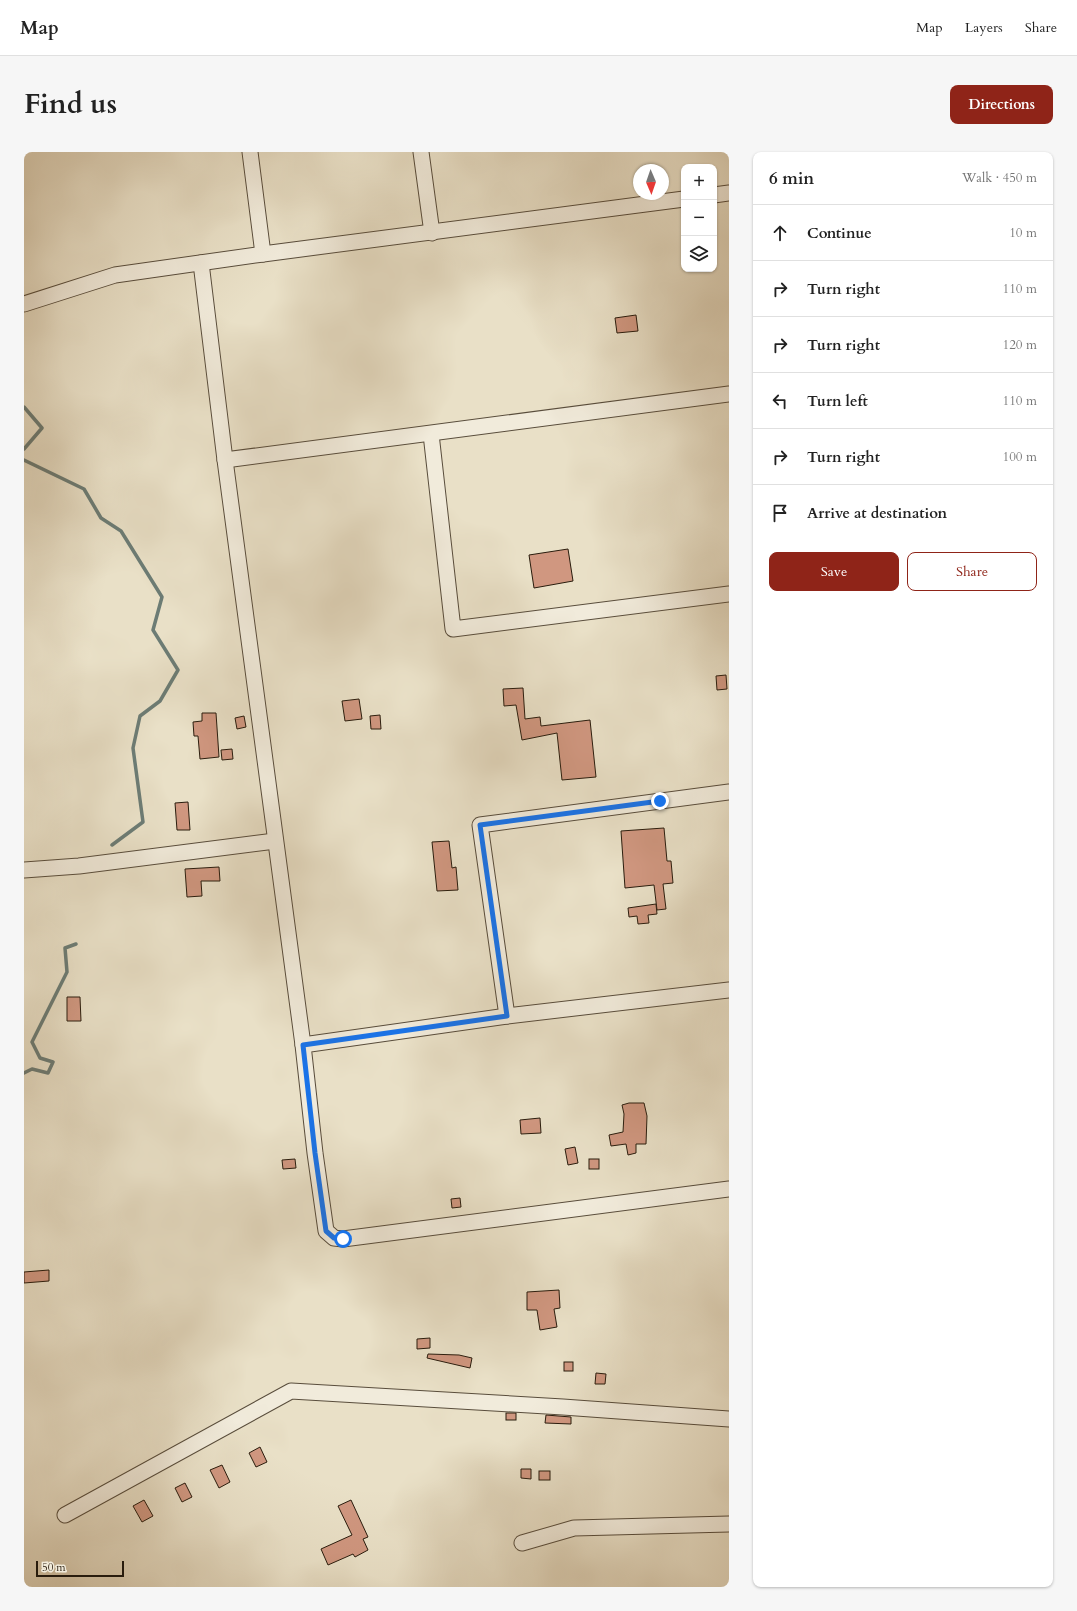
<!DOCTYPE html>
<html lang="en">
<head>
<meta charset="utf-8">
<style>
  :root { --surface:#fff; --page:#f6f6f6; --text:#222; --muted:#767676; --line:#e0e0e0; --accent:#8f2418 }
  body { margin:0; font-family:Cardo,serif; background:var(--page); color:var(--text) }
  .controls { position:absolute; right:12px; top:12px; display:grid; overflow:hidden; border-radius:8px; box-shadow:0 1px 3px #0004 }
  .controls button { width:36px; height:36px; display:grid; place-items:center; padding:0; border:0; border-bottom:1px solid var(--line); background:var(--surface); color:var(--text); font:20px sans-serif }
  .compass { position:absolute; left:609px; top:12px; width:36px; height:36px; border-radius:50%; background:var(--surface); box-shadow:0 1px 3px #0004; rotate:178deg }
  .scale { position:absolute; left:12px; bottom:10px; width:88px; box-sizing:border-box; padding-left:4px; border:2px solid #291c0d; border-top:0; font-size:11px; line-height:14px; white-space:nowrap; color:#291c0d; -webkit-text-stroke:3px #f1ebdb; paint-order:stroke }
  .stop { position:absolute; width:12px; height:12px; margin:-9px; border:3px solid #1a73e8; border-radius:50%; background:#fff }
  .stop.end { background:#1a73e8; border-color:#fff; box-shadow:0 1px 4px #0008 }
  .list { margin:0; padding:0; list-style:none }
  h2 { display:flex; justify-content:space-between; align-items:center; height:52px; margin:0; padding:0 16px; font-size:17px }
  h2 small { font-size:13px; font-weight:400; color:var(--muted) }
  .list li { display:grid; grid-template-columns:26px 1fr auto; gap:12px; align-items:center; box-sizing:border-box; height:56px; padding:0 16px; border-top:1px solid var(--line) }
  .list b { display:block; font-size:15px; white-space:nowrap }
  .list em { font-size:13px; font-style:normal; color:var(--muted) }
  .actions { display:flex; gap:8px; padding:12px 16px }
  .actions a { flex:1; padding:9px 0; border:1px solid var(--accent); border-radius:8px; text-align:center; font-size:14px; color:var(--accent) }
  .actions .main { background:var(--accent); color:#fff }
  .icon { flex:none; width:22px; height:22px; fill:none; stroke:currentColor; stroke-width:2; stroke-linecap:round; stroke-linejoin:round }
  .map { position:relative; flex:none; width:705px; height:1435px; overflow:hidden; border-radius:8px }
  header { display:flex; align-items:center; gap:24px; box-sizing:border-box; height:56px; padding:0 20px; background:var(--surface); border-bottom:1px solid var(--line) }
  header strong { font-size:19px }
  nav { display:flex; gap:22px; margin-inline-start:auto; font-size:14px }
  .intro { display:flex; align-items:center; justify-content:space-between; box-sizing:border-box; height:96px; padding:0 24px }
  h1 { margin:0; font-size:28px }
  .button { padding:10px 18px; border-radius:8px; background:var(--accent); color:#fff; font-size:14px; font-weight:700 }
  main { display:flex; gap:24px; padding:0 24px }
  aside { flex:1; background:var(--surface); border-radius:8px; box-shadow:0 1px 3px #0004 }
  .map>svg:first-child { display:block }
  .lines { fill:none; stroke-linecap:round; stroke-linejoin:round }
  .stream { stroke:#6c7c75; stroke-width:3.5 }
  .building { fill:#d09780; stroke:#291c0d }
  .minor-casing { stroke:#594d3c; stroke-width:17 }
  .minor { stroke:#f1ebdb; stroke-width:15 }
  .route { stroke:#1a73e8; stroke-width:5 }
</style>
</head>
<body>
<header>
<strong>Map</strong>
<nav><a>Map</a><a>Layers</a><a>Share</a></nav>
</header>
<div class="intro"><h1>Find us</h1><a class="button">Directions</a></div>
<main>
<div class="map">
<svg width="705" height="1435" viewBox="0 0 705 1435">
  <rect width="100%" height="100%" fill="#e9e0c7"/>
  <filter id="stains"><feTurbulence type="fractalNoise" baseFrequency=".005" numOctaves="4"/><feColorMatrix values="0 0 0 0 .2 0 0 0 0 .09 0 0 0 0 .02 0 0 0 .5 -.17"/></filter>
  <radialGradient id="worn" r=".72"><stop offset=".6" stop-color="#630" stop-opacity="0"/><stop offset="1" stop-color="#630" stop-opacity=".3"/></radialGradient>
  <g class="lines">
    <g class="stream">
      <path d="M0,255L18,276L0,297"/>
      <path d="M0,308L60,337L77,366L97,379L138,445L129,478L154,518L136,549L116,564L109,596L119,670L88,693"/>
      <path d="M0,921L8,917L24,921L29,910L16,906L8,890L43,820L41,796L52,792"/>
    </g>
  </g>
  <g class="building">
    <path d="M612,163L614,179L593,181L591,166Z"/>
    <path d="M544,397L549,429L510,436L505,403Z"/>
    <path d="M702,523L703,537L693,538L692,524Z"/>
    <path d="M499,536L501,567L516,565L517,574L566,568L572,625L538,628L533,581L498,588L492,553L480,554L479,537Z"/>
    <path d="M335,547L338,567L321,569L318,549Z"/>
    <path d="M178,561H192L195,605L176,607L174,584H170L169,570L178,569Z"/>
    <path d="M356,563L357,577H347L346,564Z"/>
    <path d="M220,564L222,575L213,577L211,566Z"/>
    <path d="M208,597L209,607L198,608L197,598Z"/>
    <path d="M164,650L166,678H153L151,651Z"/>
    <path d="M640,676L643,709H647L649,731L639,732L642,757L633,758L630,733L601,736L597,679Z"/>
    <path d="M425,689L428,716L432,715L434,738L413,739L408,690Z"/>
    <path d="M195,715L196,729H177L178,744L163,745L161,717Z"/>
    <path d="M632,752L633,762L624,763L625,771L614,772L613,764L605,765L604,756Z"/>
    <path d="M43,845H56L57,869H43Z"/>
    <path d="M605,951H620L623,964L622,992H612V1001L604,1003L602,992L587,994L585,983L599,980L600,962L598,953Z"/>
    <path d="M516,966L517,981L497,982L496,968Z"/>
    <path d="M551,995L554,1011L544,1013L541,997Z"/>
    <path d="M271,1007L272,1016L259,1017L258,1008Z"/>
    <rect x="565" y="1007" width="10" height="10"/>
    <path d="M436,1046L437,1055L428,1056L427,1047Z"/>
    <path d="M25,1118V1129L0,1131V1120Z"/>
    <path d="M535,1138L536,1156L530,1157L533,1175L516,1178L513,1158H503V1140Z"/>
    <path d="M406,1186V1196L393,1197V1187Z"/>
    <path d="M404,1202L435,1203L448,1206L446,1216L403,1206Z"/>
    <rect x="540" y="1210" width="9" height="9"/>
    <path d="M572,1221L582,1222L581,1232H571Z"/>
    <rect x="482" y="1261" width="10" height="7"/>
    <path d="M522,1263L547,1265V1272L521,1271Z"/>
    <path d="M236,1295L243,1310L232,1315L225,1301Z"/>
    <path d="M198,1313L206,1330L195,1336L186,1318Z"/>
    <path d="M497,1317H507V1327L497,1326Z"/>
    <rect x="515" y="1319" width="11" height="9"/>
    <path d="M161,1331L168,1345L158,1350L151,1336Z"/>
    <path d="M120,1348L129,1364L118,1370L109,1354Z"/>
    <path d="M327,1348L344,1385L339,1387L344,1398L331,1405L329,1402L304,1413L297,1397L328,1383L314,1354Z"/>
  </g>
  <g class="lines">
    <g class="minor-casing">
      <g id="minor">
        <path d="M226,0L239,102"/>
        <path d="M397,0L408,81"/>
        <path d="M690,43L705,41"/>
        <path d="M177,111L201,308L279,893"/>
        <path d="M0,152L91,123L239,102L660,47"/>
        <path d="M407,282L429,477L705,442"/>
        <path d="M201,308L705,242"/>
        <path d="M0,718L55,714L251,689"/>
        <path d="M705,838L483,864L279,893L291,1001L302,1079L310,1086L319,1087L705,1037"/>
        <path d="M483,864L456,673L705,640"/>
        <path d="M41,1363L267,1239L539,1255L705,1267"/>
        <path d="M498,1391L550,1376L705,1372"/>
      </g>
    </g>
    <use href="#minor" class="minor"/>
  </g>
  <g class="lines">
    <path class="route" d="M319,1087L310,1086L302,1079L291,1001L279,893L483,864L456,673L636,649"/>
  </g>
  <rect width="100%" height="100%" filter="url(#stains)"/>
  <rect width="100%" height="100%" fill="url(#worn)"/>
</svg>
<div class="controls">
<button>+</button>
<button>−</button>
<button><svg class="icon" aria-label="layers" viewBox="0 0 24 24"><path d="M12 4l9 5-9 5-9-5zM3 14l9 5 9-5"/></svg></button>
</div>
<svg class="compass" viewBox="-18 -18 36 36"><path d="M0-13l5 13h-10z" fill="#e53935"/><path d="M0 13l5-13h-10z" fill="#767676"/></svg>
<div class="scale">50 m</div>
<div class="stop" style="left:319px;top:1087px"></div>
<div class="stop end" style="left:636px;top:649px"></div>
</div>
<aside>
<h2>6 min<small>Walk · 450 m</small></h2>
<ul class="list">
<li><svg class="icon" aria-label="ahead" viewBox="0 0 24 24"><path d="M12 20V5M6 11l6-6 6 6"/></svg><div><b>Continue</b></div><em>10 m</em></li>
<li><svg class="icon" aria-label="right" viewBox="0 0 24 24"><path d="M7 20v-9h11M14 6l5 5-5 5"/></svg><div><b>Turn right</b></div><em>110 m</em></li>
<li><svg class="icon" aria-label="right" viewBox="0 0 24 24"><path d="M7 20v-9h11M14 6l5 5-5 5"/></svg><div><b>Turn right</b></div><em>120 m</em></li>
<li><svg class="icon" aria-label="left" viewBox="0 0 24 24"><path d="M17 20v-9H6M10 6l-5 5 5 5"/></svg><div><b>Turn left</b></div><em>110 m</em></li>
<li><svg class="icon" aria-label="right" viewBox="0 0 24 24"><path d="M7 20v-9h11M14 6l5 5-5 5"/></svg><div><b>Turn right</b></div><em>100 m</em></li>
<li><svg class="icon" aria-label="arrive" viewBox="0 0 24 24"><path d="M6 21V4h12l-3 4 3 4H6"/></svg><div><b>Arrive at destination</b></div></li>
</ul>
<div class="actions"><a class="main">Save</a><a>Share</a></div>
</aside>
</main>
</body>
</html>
